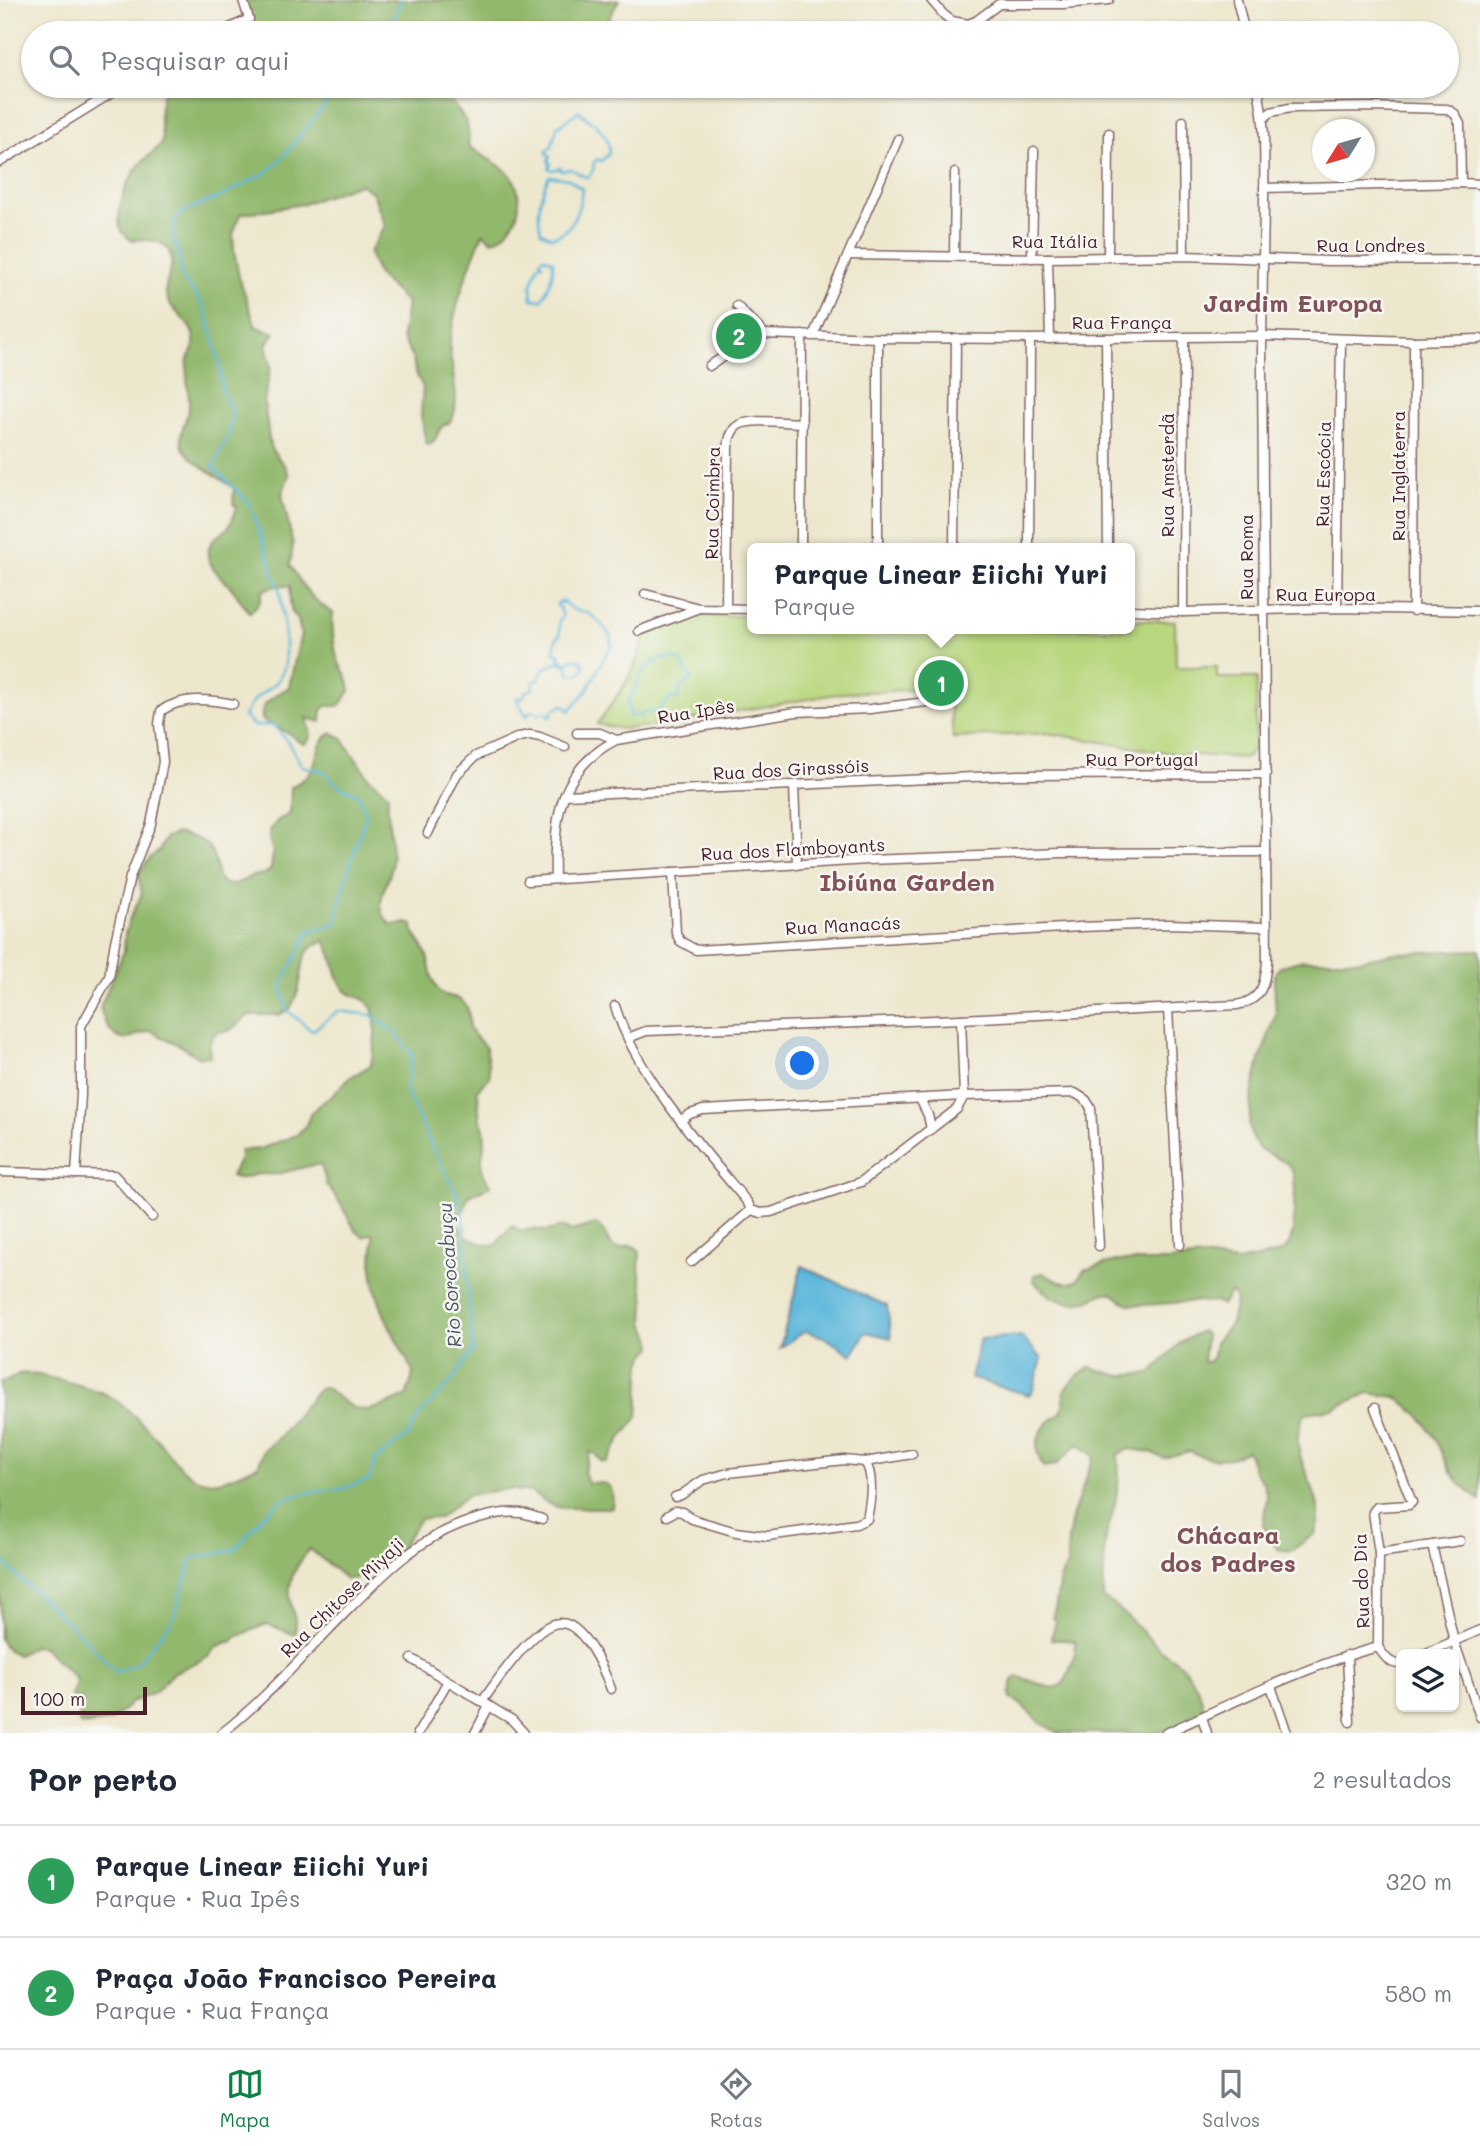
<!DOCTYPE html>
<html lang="pt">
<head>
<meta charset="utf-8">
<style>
  :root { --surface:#fff; --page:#f2f2f3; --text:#1f2937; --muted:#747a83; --line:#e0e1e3; --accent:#0b8043 }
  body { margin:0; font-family:Mali,sans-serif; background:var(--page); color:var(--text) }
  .controls { position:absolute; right:21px; bottom:21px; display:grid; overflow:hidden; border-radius:10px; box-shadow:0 2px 5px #0004 }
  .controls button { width:63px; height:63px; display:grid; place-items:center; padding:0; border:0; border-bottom:2px solid var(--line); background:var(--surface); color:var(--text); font:35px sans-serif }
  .compass { position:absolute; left:1312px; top:119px; width:63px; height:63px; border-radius:50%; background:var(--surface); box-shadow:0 2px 5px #0004; rotate:233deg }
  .scale { position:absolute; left:21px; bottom:18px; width:126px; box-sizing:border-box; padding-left:7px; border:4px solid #4a1f2b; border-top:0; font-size:19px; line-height:24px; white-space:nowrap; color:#4a1f2b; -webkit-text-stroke:5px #f6f6f2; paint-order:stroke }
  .you { position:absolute; left:803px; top:1064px; width:24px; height:24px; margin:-18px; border:5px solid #fff; border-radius:50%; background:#1a73e8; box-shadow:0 0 0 10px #1a73e833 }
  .badge { display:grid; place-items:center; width:46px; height:46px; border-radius:50%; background:var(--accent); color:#fff; font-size:23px; font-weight:700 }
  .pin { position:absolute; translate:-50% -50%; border:4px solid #fff; box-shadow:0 2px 7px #0006 }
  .popup { position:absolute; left:747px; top:543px; width:388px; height:91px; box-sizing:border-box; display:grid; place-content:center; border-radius:10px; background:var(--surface); filter:drop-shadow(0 2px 5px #0005); font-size:23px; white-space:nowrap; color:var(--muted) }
  .popup b { font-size:26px; color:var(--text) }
  .popup::after { content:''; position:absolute; left:50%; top:100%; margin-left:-14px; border:14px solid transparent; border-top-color:var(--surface) }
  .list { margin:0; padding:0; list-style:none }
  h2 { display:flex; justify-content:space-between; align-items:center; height:91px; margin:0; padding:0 28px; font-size:30px }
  h2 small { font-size:23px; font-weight:400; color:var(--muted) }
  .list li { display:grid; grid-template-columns:46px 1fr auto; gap:21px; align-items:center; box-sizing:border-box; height:112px; padding:0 28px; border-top:2px solid var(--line) }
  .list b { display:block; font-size:26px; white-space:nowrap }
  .list p { margin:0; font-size:23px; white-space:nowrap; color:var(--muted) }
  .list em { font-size:23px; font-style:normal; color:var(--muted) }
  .icon { flex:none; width:38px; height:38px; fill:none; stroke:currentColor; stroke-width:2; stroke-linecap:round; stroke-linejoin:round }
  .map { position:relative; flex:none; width:1480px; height:1733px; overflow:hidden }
  .search { position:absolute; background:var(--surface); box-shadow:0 2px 5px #0004; left:21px; right:21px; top:21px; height:77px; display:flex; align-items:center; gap:18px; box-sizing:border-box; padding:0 24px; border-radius:38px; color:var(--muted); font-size:26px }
  .sheet { height:315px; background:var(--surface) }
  nav { display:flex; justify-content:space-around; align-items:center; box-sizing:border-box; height:98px; border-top:2px solid var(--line); background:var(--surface); font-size:19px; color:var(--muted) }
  nav a { display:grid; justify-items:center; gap:4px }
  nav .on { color:var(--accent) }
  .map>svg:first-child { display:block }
  .green { fill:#b8d77e; stroke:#817b54; stroke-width:2 }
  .forest { fill:#92b86d; stroke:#6e6c4c; stroke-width:2 }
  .water { fill:#5db7da; stroke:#546b82; stroke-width:2 }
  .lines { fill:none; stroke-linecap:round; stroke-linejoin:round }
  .stream { stroke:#5db7da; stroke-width:2.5 }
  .street-casing { stroke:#836564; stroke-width:11 }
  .street { stroke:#fff; stroke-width:8 }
  .labels { text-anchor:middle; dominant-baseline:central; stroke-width:5; stroke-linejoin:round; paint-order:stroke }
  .street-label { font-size:18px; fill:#4a1f2b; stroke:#f6f6f2 }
  .water-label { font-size:19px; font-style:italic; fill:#515468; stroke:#f6f6f2 }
  .district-label { font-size:24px; font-weight:bold; fill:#835258; stroke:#f6f6f2 }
</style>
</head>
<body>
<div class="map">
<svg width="1480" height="1733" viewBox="0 0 1480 1733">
  <rect width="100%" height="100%" fill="#f6f6f2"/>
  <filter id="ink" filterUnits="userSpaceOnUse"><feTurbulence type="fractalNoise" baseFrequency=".0143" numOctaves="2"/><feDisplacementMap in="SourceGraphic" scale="14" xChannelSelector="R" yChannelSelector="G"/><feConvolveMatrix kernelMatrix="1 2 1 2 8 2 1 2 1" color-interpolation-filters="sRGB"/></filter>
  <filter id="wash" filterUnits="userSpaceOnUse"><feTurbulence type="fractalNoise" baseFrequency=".00686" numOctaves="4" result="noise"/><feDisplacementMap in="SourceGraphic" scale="28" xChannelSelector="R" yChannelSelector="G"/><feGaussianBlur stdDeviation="1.57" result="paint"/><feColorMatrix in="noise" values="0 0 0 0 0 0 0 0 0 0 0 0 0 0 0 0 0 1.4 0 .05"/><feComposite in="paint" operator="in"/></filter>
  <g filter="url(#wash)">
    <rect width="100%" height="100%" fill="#ede7cd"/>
    <g class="green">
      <path d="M738,319L744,321L754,332L727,346Z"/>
      <path d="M697,616H752V629H1130V620L1175,621L1176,667H1217V678H1257L1255,746L1247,758L1175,754L1047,733L953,738L949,688L842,693L659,725L622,729L597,724C618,696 638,669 645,634Z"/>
    </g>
    <g class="forest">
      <path d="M242,0H619L601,33H228L249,20Z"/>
      <path d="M164,86H446C450,114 473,111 468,145C486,162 514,165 518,193C520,203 519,211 515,220C509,230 504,237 492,241L483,233C469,266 454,307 450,342C448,363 464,404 450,422C448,424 443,425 441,428C436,435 437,440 429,445L426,442L421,416L423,387L415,372L413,359L402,337L407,303L378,275L369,253L385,226L373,193L360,184L303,204L240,214L233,234L234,251L239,277L256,327L275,333L266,344L271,366L264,401L269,439L271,449L284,465L289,475L282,494L293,545L290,565C301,584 313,602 333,613C331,625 334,653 340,665C346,677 348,675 350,691L339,706H326L322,710L321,722L307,718C309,728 315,738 304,744L298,741L288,733L263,721C257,703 276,696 289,687L301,634L298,619L292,612L290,603V586H276L263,590L259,603L250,613C243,605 239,598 233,590C222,575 195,561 215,538C215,538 223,532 224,532C231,525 234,517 237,507L233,504L234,489C219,475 194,466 184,449C176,433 187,423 189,408C190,392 184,374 188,359C190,353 194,350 194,344C196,322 170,313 166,294C164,284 170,276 171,267C175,239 150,239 131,240C126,236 122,233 120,228C115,207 129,175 143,161C149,155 159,150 162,141C163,135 160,125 160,119C159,108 162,96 164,86Z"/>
      <path d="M332,733L341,737L369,778L388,794C386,818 393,840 392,864C391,879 380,891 381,906C382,915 386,919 391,925L408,923L413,925C413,937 419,939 424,949C431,961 429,980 439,991C442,995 445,995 449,996C469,999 470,1012 469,1029L486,1048L490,1077L477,1090C480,1100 478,1109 480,1119C481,1123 483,1126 484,1130C488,1153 472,1163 491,1185L468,1197L464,1210L455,1220C463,1237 478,1246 497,1245L499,1239L512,1226L521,1231L534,1229L547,1231L561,1227L572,1231L596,1224C596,1224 604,1231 604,1232C608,1237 607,1243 614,1247C625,1253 630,1238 640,1252L639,1269L645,1301L644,1323L651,1337L653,1347L644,1356L641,1363L638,1417L621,1438L607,1462H602L595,1454L590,1452L584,1471L588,1483C610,1481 615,1485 612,1508H562L549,1504L531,1492L505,1489L468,1495L439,1518L420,1519L400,1548L359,1578L346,1579L310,1549C297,1564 287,1580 290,1600C292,1613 297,1618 296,1633L293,1634L267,1624L236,1637L232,1642H228L216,1647L208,1657L173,1673L155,1692L132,1702L111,1721L84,1725L80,1724L79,1718L81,1699H73L71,1696L76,1683L75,1678L43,1647L33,1646L18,1655L8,1650L0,1640V1382C9,1383 11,1377 19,1374C31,1370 95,1389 107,1395C126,1406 141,1421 155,1437C172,1456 188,1486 218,1481C231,1479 246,1470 258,1466L264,1450L281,1435L319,1388L325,1387C361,1418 365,1414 406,1396L412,1379L413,1371C397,1340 375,1305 372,1269C372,1258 373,1246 374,1235L370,1234L364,1237L356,1231L337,1198L327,1186L321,1165C306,1164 291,1172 276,1174C269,1175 260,1173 253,1175C244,1178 241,1180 231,1176L240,1159V1151L260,1149L297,1135L306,1125L311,1113L320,1104L331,1097L349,1078L371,1065C374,1049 381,1012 366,1001C358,995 348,996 343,987C334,974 335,956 325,941C302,948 304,960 300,982C299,992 295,1000 290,1009L279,1015H249L229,1031L216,1032L209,1044L210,1056L197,1057C185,1045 167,1041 152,1031C143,1032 137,1035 129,1038C112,1043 104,1021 100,1007L124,951L125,934L130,918L142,894L138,873L151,857L159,851L166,837L178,833C210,841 213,846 218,878L225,884L234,885L252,876L265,874L271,869L273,852L269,838V831L278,820L290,814L291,787C300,782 308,777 313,767C318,755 319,739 332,733Z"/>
      <path d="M1480,950V1501L1460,1484L1451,1472L1435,1437L1417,1413L1396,1397L1368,1393L1333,1409L1306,1413C1283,1450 1315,1476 1319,1512C1320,1519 1317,1527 1315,1534L1291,1551L1277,1549L1263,1525L1267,1497L1264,1484L1255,1472L1247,1450L1232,1458L1217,1459L1203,1457L1190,1451L1164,1458L1150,1452L1129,1449L1118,1454L1119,1478L1115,1504L1105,1540L1103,1598L1117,1607L1161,1650L1182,1665L1199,1690L1206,1715L1159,1733H1059L1042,1724L1018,1702L1011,1699L1010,1694L1013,1680L1018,1677C1041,1681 1060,1703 1070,1669C1073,1660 1077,1651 1075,1641L1051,1639L1056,1621L1052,1618L1056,1605L1060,1579L1067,1565L1068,1539L1073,1514L1094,1456L1078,1444L1056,1465L1044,1467C1033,1451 1035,1437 1048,1423C1052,1419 1058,1416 1061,1412C1065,1405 1062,1397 1065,1390C1068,1381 1083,1373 1090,1367L1120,1376L1151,1373L1180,1343L1201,1331L1206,1335L1203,1362H1208L1213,1357L1215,1343L1231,1323L1236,1301L1234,1295L1230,1293L1222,1305C1210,1297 1160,1305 1141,1305C1136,1305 1129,1305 1125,1302C1117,1299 1116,1291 1106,1293C1099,1294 1093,1300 1086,1301C1064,1306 1046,1297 1033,1280L1034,1275L1043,1273C1051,1278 1067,1288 1077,1280C1080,1278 1081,1273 1084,1270L1116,1261H1170L1202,1257L1238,1262L1276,1254L1284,1250L1290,1243L1293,1230L1295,1190L1293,1172L1287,1163L1259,1149L1252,1137L1249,1123L1252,1095L1260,1060L1276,1014L1274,978L1277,970L1282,966L1303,960H1360L1395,953Z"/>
    </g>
    <g class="water">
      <path d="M802,1266L887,1306L891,1338L866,1332L852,1355L824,1337L805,1331L780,1348Z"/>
      <path d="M1021,1336L1042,1359L1033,1390L1029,1395L970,1378L980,1339Z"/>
    </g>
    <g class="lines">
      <g class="stream">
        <path d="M389,33L401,0"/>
        <path d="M579,111L591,122H594C603,134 610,138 609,154L601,161L598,159L593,164L594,168L589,177H585L571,169L561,171V168L552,170L549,168L551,164L548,161L550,156L547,154V150L551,148L557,127Z"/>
        <path d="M549,176L569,179L582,189C580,208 573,233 552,237L541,232C536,211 540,195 549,176Z"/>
        <path d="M544,257L553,261C554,275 548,289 542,300L532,299L531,287L538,265L542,264L540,260Z"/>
        <path d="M562,600C566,604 572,610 577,611C580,612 584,611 588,613C597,619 606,629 612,638L610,643L613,646L608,651L587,691L569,711L566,706L563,705L551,711L552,716L549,717L546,712L539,714L533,711L528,713L527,717L517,700L518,697L522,699L526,691L532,690L534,682L539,679L543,669L559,662L568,666V671L572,675H578L584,669V663L580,659H572L568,663L559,659L561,655L554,652L556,639L560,635L559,620L563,616L560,608L557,606L558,602L562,603Z"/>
        <path d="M669,657L681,660L686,673L692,677L679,690L677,700L671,697L657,713L644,711L641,717L637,715L629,716L630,711L627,703C632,695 638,682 640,675L644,673L645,667H652L653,661L658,663L662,658L668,660Z"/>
        <path d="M0,1557L12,1571L78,1632L116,1672L137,1664L173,1619L192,1558L234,1550L262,1517L283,1499L311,1492L342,1489L370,1479L375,1460L407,1436L419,1415L451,1382L473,1350L467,1280L465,1229L459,1198L432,1147L406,1091L412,1054L395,1033L371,1015L338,1011L312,1031L287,1010L281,985L301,948L308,932L335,924L350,864L366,815L359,795L339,786L323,771L302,766L287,741L274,725L254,726L244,716L254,700L277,682L285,666V634L280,593L250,504L213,467L228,436L232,413L222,391L219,360L204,306L182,278L179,257L173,235L176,217L193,207L220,197L267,172L282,158L328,101L336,86"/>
      </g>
    </g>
  </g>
  <g filter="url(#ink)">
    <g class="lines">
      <g class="street-casing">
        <g id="street">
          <path d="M931,0L944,15L952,21L968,24L976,21L999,4H1063L1109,0"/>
          <path d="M1237,0L1245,33"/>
          <path d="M219,33L249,19L243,0"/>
          <path d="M1263,119L1271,112L1290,108L1370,107L1447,109L1455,114L1460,124L1461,183"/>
          <path d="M1183,121L1184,256"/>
          <path d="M0,162L123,86"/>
          <path d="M1264,188L1461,183L1480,184"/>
          <path d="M848,255L1048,258L1184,256L1329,261L1480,260"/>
          <path d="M954,256L955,173"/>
          <path d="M1108,256L1109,133"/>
          <path d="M1032,258L1034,151"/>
          <path d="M1048,258L1050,339"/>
          <path d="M737,306L764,334"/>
          <path d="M813,336L898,139"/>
          <path d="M1106,338L1108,548"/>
          <path d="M709,366L738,348L764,334L878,338L1030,339L1262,336L1414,341L1480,339"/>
          <path d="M801,548L802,335"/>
          <path d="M878,548V338"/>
          <path d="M954,548L956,338"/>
          <path d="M1029,548L1030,339"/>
          <path d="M645,594L699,608L752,609"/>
          <path d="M726,607L728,448C729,440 730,433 736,427C747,417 786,423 802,423"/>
          <path d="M1337,608L1341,340"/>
          <path d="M1130,610L1183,612L1337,608L1480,611"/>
          <path d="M1413,611L1414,341"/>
          <path d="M1183,612L1184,338"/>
          <path d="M639,631L699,608"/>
          <path d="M577,733H600L616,740"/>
          <path d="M794,785L797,865"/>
          <path d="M565,795L1018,775L1266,774"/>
          <path d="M428,833L457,774L476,756L519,737L530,735L540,737L565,747"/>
          <path d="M673,872L676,933L680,941L696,950L1080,927L1167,924L1267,927"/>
          <path d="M555,878C553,819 559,770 616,740L796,712L870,709L942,700"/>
          <path d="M528,881L868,860L1060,853L1266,852"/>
          <path d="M615,1006C636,1075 702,1148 748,1203L751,1210L761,1213L771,1212L861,1182L957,1109L964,1096L961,1019"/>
          <path d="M1168,1009L1180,1245"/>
          <path d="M628,1038L646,1031L961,1019L1237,1005C1262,1000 1265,984 1267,962C1265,763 1262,565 1262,367C1262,314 1263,260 1264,207C1264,167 1267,125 1257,86"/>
          <path d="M920,1099L928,1115L931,1129"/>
          <path d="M681,1120L690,1114L703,1110L964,1096L1075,1093L1086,1100L1091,1108L1099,1246"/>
          <path d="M0,1172L114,1175L152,1217"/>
          <path d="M76,1174L81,1094V1026L109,977L115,942L130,877L151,824L163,762L159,724L161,711C182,696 209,699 233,704"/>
          <path d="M691,1262L751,1210"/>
          <path d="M675,1497L681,1495L703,1480L728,1473L844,1460L865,1462L912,1454"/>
          <path d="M667,1516L675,1511L682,1512L692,1519L736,1532L767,1536L856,1524L867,1519C870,1503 875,1476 865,1462"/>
          <path d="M1432,1545L1454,1641L1480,1717"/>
          <path d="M1379,1553L1460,1541"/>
          <path d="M1378,1647C1384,1656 1390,1665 1401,1664"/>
          <path d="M1424,1654L1480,1630"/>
          <path d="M1347,1655L1350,1722"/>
          <path d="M412,1659L512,1720L524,1733"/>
          <path d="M1271,1686L1287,1733"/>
          <path d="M482,1702C495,1683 537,1621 561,1623C584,1624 604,1670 611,1689"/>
          <path d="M1202,1717L1207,1733"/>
          <path d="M222,1733C268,1697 308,1650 349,1609C387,1570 424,1533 479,1518C493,1514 507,1511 521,1513C528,1514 535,1517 542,1519"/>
          <path d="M418,1733L448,1681"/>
          <path d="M475,1733L489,1706"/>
          <path d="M1166,1733C1235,1702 1305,1666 1378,1647L1379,1553L1373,1512L1377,1507L1409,1505L1412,1502L1375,1408"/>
        </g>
      </g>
      <use href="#street" class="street"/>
    </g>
  </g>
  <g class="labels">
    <g class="street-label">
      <text x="1055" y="241">Rua Itália</text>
      <text x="1371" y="245">Rua Londres</text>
      <text x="1122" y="322">Rua França</text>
      <text transform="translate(1323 474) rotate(-89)">Rua Escócia</text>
      <text transform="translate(1167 475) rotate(-90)">Rua Amsterdã</text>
      <text transform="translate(1398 476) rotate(-90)">Rua Inglaterra</text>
      <text transform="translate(712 503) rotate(-89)">Rua Coimbra</text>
      <text transform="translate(1246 557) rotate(-90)">Rua Roma</text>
      <text x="1326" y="594">Rua Europa</text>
      <text transform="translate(696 711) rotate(-9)">Rua Ipês</text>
      <text x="1142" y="759">Rua Portugal</text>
      <text transform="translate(791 769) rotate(-3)">Rua dos Girassóis</text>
      <text transform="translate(793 849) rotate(-3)">Rua dos Flamboyants</text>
      <text transform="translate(843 925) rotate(-3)">Rua Manacás</text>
      <text transform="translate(1361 1581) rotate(-92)">Rua do Dia</text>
      <text transform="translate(342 1597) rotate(-44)">Rua Chitose Miyaji</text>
    </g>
    <g class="water-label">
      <text transform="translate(449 1275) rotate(-94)">Rio Sorocabuçu</text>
    </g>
    <g class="district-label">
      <text x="1293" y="302">Jardim Europa</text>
      <text x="907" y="881">Ibiúna Garden</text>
      <text x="1228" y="1534">Chácara<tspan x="1228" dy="28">dos Padres</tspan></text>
    </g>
  </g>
</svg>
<div class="controls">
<button><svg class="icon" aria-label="layers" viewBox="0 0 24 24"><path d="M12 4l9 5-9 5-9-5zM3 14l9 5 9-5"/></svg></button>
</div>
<svg class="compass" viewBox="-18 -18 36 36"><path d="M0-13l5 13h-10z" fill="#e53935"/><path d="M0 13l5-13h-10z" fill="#747a83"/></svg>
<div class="scale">100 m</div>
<div class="you"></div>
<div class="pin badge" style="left:941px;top:683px;background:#2e9e5b">1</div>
<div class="popup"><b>Parque Linear Eiichi Yuri</b>Parque</div>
<div class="pin badge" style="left:739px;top:336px;background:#2e9e5b">2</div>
<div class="search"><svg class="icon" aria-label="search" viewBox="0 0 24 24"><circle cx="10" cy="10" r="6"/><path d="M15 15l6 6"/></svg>Pesquisar aqui</div>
</div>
<section class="sheet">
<h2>Por perto<small>2 resultados</small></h2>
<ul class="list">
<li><span class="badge" style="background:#2e9e5b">1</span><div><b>Parque Linear Eiichi Yuri</b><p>Parque · Rua Ipês</p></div><em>320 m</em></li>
<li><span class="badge" style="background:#2e9e5b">2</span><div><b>Praça João Francisco Pereira</b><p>Parque · Rua França</p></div><em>580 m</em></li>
</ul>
</section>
<nav>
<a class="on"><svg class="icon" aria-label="map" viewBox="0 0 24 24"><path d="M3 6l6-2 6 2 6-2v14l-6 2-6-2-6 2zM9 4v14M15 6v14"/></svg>Mapa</a>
<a><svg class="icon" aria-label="directions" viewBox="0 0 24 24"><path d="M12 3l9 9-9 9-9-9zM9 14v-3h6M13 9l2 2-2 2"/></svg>Rotas</a>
<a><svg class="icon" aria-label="saved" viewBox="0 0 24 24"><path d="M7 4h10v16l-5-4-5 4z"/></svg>Salvos</a>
</nav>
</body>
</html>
